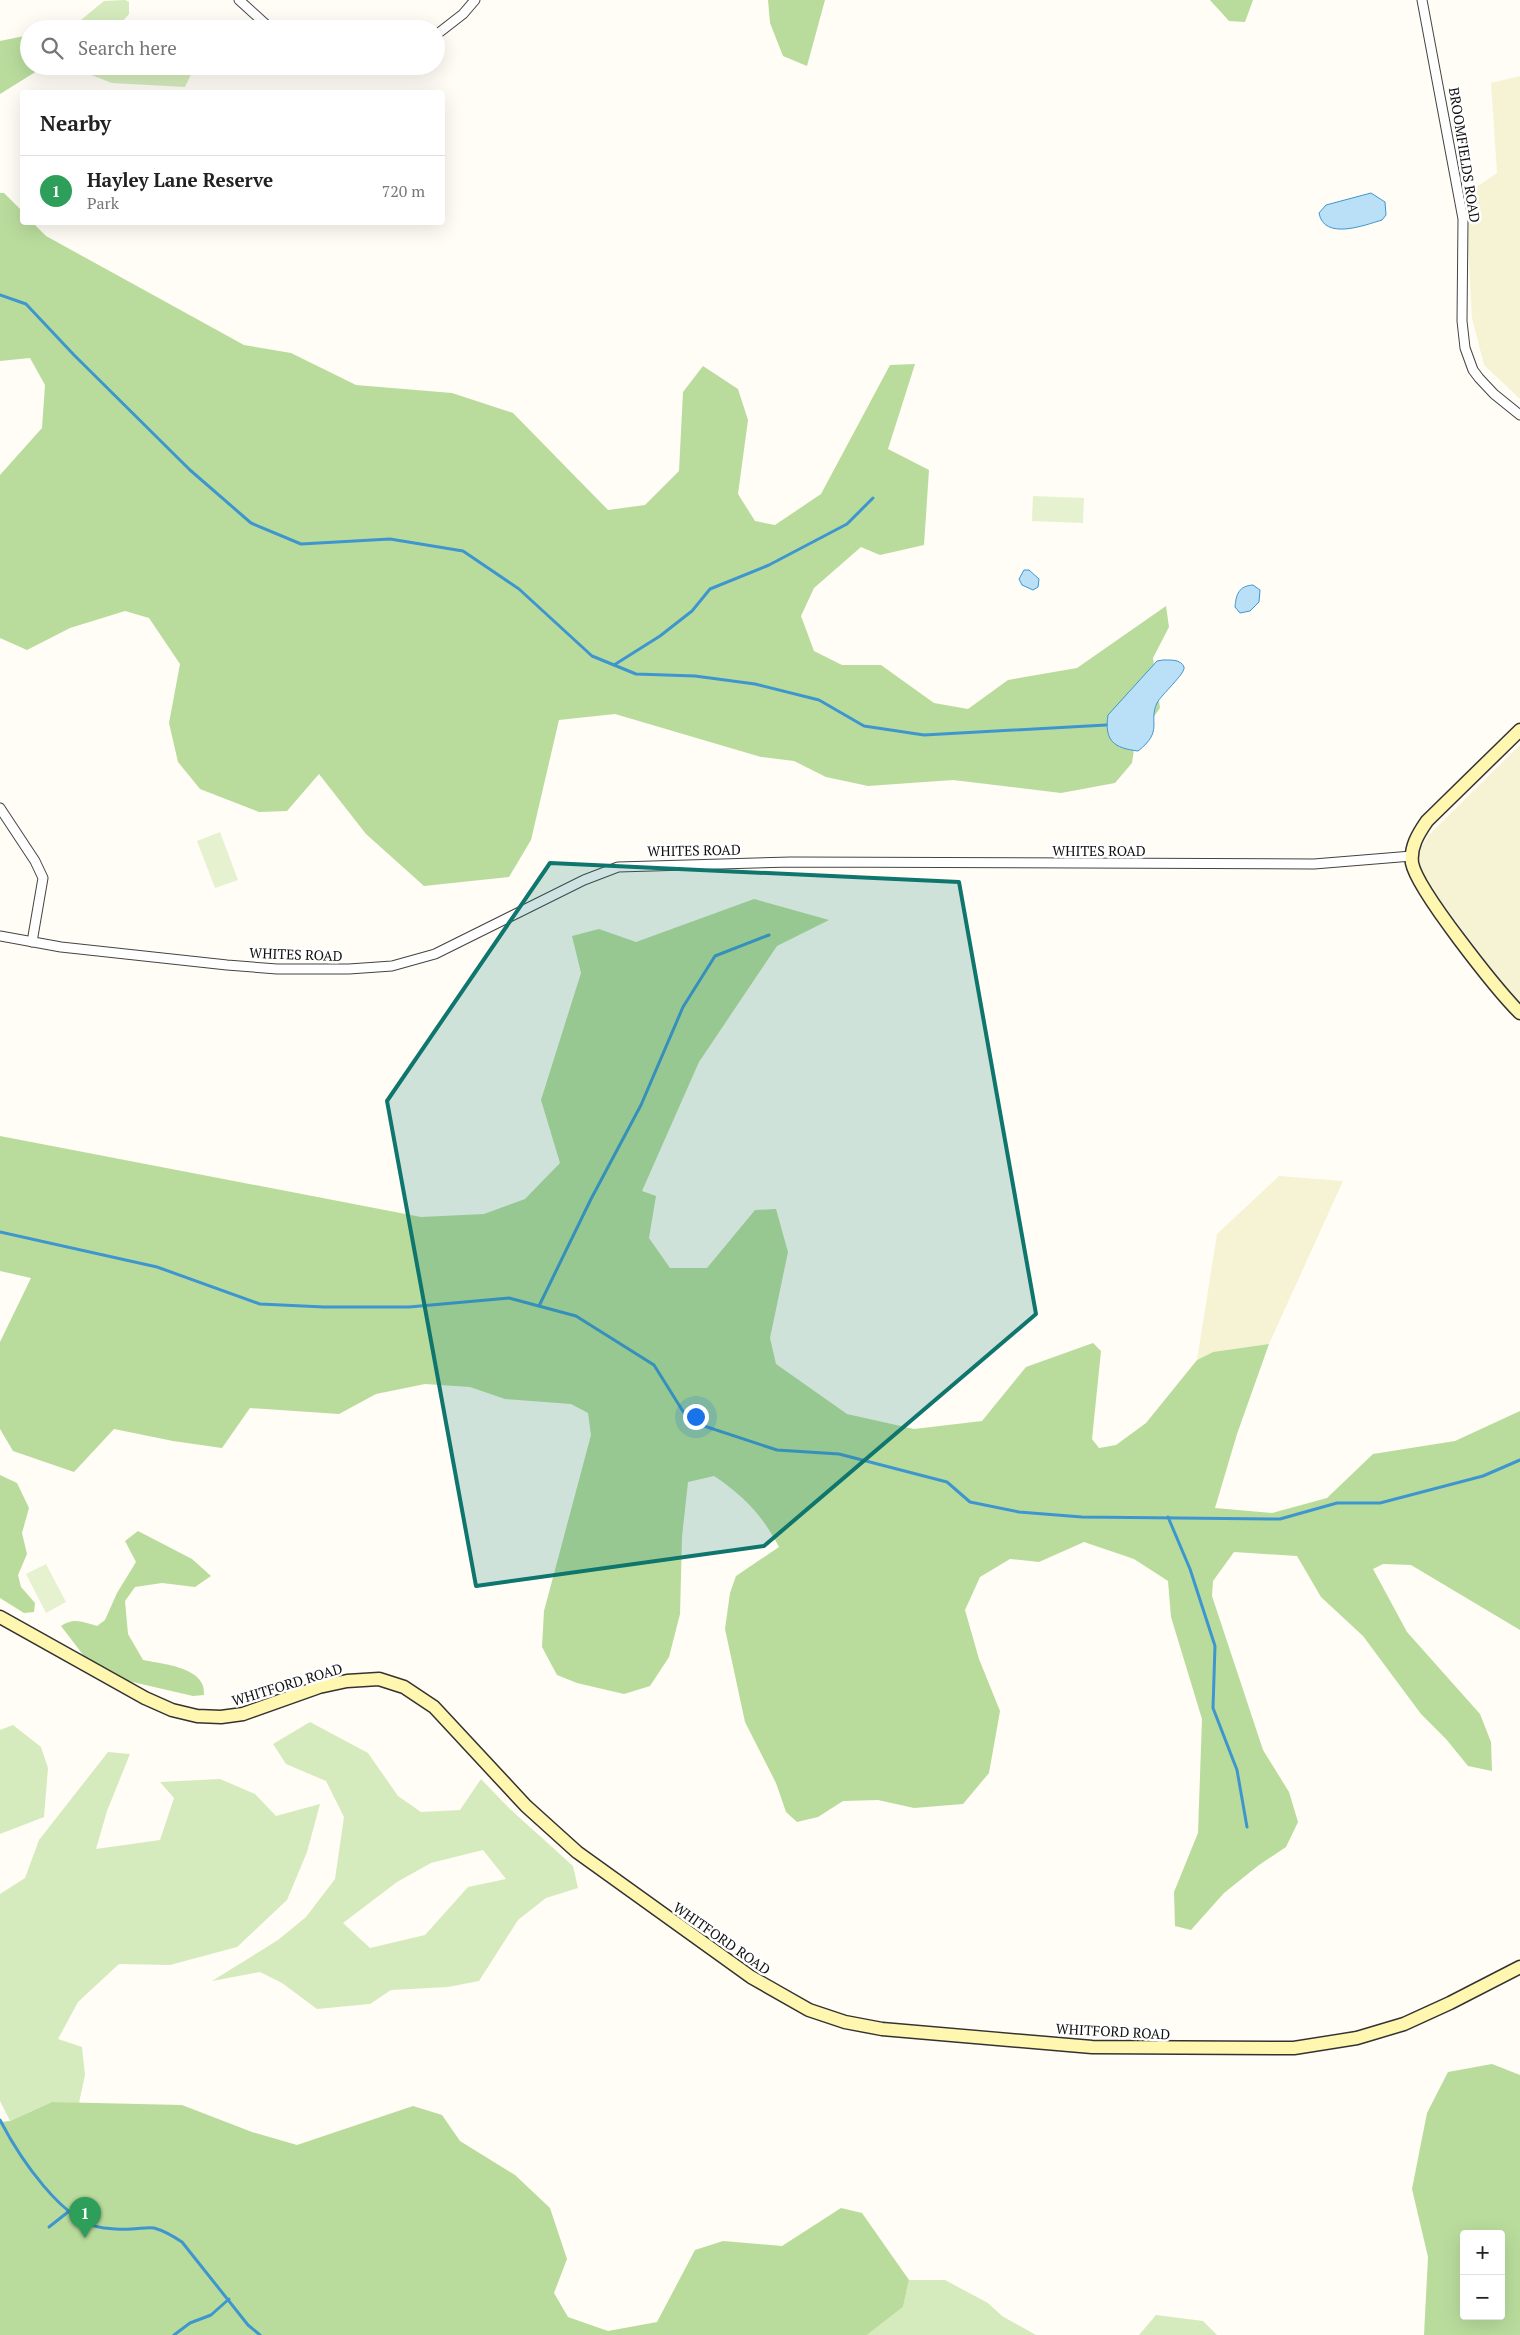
<!DOCTYPE html>
<html lang="en">
<head>
<meta charset="utf-8">
<style>
  :root { --surface:#fff; --page:#f6f6f6; --text:#222; --muted:#767676; --line:#e0e0e0; --accent:#0b8043 }
  body { margin:0; font-family:"PT Serif",serif; background:var(--page); color:var(--text) }
  .controls { position:absolute; right:15px; bottom:15px; display:grid; overflow:hidden; border-radius:5px; box-shadow:0 5px 20px #0002 }
  .controls button { width:45px; height:45px; display:grid; place-items:center; padding:0; border:0; border-bottom:1px solid var(--line); background:var(--surface); color:var(--text); font:25px sans-serif }
  .you { position:absolute; left:695px; top:1416px; width:18px; height:18px; margin:-12px; border:4px solid #fff; border-radius:50%; background:#1a73e8; box-shadow:0 0 0 8px #1a73e833 }
  .badge { display:grid; place-items:center; width:32px; height:32px; border-radius:50%; background:var(--accent); color:#fff; font-size:16px; font-weight:700 }
  .pin { position:absolute; translate:-50% -41px; filter:drop-shadow(0 1px 2px #0008) }
  .pin::after { content:''; position:absolute; top:26px; width:18px; height:15px; background:inherit; clip-path:polygon(0 0,100% 0,50% 100%) }
  .list { margin:0; padding:0; list-style:none }
  h2 { display:flex; justify-content:space-between; align-items:center; height:65px; margin:0; padding:0 20px; font-size:21px }
  h2 small { font-size:16px; font-weight:400; color:var(--muted) }
  .list li { display:grid; grid-template-columns:32px 1fr auto; gap:15px; align-items:center; box-sizing:border-box; height:70px; padding:0 20px; border-top:1px solid var(--line) }
  .list b { display:block; font-size:19px; white-space:nowrap }
  .list p { margin:0; font-size:16px; white-space:nowrap; color:var(--muted) }
  .list em { font-size:16px; font-style:normal; color:var(--muted) }
  .icon { flex:none; width:28px; height:28px; fill:none; stroke:currentColor; stroke-width:2; stroke-linecap:round; stroke-linejoin:round }
  .map { position:relative; flex:none; width:1520px; height:2335px; overflow:hidden }
  .search { position:absolute; background:var(--surface); box-shadow:0 5px 20px #0002; left:20px; top:20px; width:425px; height:55px; display:flex; align-items:center; gap:12px; box-sizing:border-box; padding:0 18px; border-radius:28px; color:var(--muted); font-size:19px }
  .panel { position:absolute; background:var(--surface); box-shadow:0 5px 20px #0002; left:20px; top:90px; width:425px; height:135px; border-radius:5px }
  .map>svg:first-child { display:block }
  .farmland { fill:#f6f3d4 }
  .green { fill:#d5ebbd; fill-rule:evenodd }
  .forest { fill:#b9dc9c; fill-rule:evenodd }
  .pitch { fill:#e6f2cf }
  .water { fill:#b9e0f7; stroke:#3f96cf }
  .lines { fill:none; stroke-linecap:round; stroke-linejoin:round }
  .stream { stroke:#3f96cf; stroke-width:3 }
  .street-casing { stroke:#444; stroke-width:11 }
  .secondary-casing { stroke:#333; stroke-width:15 }
  .street { stroke:#fff; stroke-width:9 }
  .secondary { stroke:#fff6b0; stroke-width:12 }
  .marked { fill:#0f766e; fill-opacity:0.2; stroke:#0f766e; stroke-width:4; stroke-linejoin:round }
  .labels { text-anchor:middle; dominant-baseline:central; stroke-width:5; stroke-linejoin:round; paint-order:stroke }
  .street-label { font-size:14px; fill:#111; stroke:#fff }
</style>
</head>
<body>
<div class="map">
<svg width="1520" height="2335" viewBox="0 0 1520 2335">
  <rect width="100%" height="100%" fill="#fffdf5"/>
  <g class="farmland">
    <path d="M1520,76V399L1484,365L1472,318L1465,195L1497,173L1491,83Z"/>
    <path d="M1520,745V1003L1513,998L1422,876L1417,852L1428,836Z"/>
    <path d="M1279,1176L1343,1181L1269,1344L1213,1352L1197,1360L1217,1234Z"/>
  </g>
  <g class="green">
    <path d="M125,0L129,2V14L116,29H70L104,1Z"/>
    <path d="M77,66H195L185,87L112,83L78,70Z"/>
    <path d="M310,1722L368,1753L398,1796L421,1812L460,1810L481,1779L510,1809L573,1866L578,1888L546,1898L518,1920L479,1981L448,1987L391,1990L370,2004L317,2009L282,1983L260,1972L212,1981L278,1940L306,1917L335,1879L344,1817L326,1781L286,1764L273,1744ZM483,1850L506,1879L468,1887L425,1935L370,1948L343,1923L397,1882L431,1863Z"/>
    <path d="M13,1725L41,1747L48,1768L44,1817L0,1834V1730Z"/>
    <path d="M108,1752L130,1754L107,1811L96,1849L160,1840L174,1798L160,1782L220,1779L255,1794L276,1816L320,1804L307,1852L287,1900L237,1947L170,1965L119,1964L78,2002L58,2039L82,2047L85,2075L79,2103L52,2102L10,2121L0,2101V1894L25,1878L39,1840Z"/>
    <path d="M909,2280H945L988,2303L1002,2316L1036,2335H867L903,2307Z"/>
    <path d="M1156,2315L1203,2321L1217,2335H1139Z"/>
  </g>
  <g class="forest">
    <path d="M768,0H825L807,66L783,56L770,23Z"/>
    <path d="M1210,0H1253L1245,22L1229,21Z"/>
    <path d="M29,35V66H45L0,94V41Z"/>
    <path d="M0,193H4L22,211V222L33,223L46,236L244,345L291,353L356,385L452,393L513,413L608,510L645,505L679,471L683,392L703,366L738,389L748,420L738,494L755,521L775,525L821,494L890,365L915,364L888,449L929,470L924,545L880,555L861,547L814,588L801,616L814,651L842,665H881L934,703L968,709L1008,680L1077,668L1166,606L1169,627L1153,658L1160,708L1135,743L1132,763L1115,783L1061,793L953,780L868,786L826,777L794,761L761,757L615,714L559,720L531,840L509,877L424,886L366,834L319,774L287,811L259,812L200,789L178,762L169,723L180,664L149,618L125,611L70,628L27,650L0,638V475L42,428L45,385L30,358L0,361Z"/>
    <path d="M754,899L829,920L777,946L699,1062L642,1191L656,1196L649,1238L670,1268H707L755,1210L776,1209L788,1252L770,1338L776,1364L847,1414L914,1429L982,1421L1026,1367L1093,1343L1101,1351L1092,1439L1099,1448L1116,1445L1146,1423L1197,1360L1213,1352L1269,1344L1237,1434L1215,1508L1272,1513L1327,1498L1373,1454L1455,1441L1520,1411V1630L1411,1565L1383,1564L1373,1569L1407,1632L1480,1714L1491,1742L1492,1771L1468,1766L1446,1739L1421,1714L1363,1636L1321,1597L1297,1556L1234,1552L1213,1581L1212,1596L1263,1750L1289,1792L1298,1822L1286,1847L1259,1865L1224,1893L1191,1930L1175,1926L1174,1892L1198,1833L1202,1719L1171,1617L1168,1581L1134,1559L1084,1542L1039,1562L1010,1559L980,1577L965,1610L979,1659L1000,1711L989,1773L963,1804L914,1808L878,1800L843,1801L818,1817L797,1822L786,1812L776,1783L745,1722L725,1629L730,1593L736,1576L779,1547C762,1515 744,1496 714,1476L688,1482L682,1537L680,1614L669,1657L650,1686L624,1694L577,1683L557,1675L542,1647L544,1611L591,1435L588,1413L571,1404L505,1399L470,1387L425,1384L376,1394L339,1414L250,1408L222,1448L173,1441L114,1429L74,1472L13,1451L0,1429V1342L31,1278L0,1271V1136L421,1217L484,1214L525,1199L560,1163L541,1100L581,973L572,936L599,929L636,942Z"/>
    <path d="M0,1475L17,1483L29,1508L22,1533L27,1554L18,1575L21,1587L35,1603L34,1612L24,1613L0,1598Z"/>
    <path d="M138,1531L192,1559L211,1576L195,1587L162,1583L135,1587L125,1601L128,1634L143,1660C162,1664 207,1667 204,1695L193,1696L124,1680L84,1656L61,1626C73,1617 84,1622 97,1626L105,1620L117,1593L136,1562L125,1541Z"/>
    <path d="M1492,2064L1520,2075V2335H1424L1428,2257L1412,2189L1427,2113L1448,2072ZM1464,2234H1501V2316H1464Z"/>
    <path d="M52,2102L182,2105L252,2132L297,2145L413,2106L442,2115L460,2141L515,2175L550,2208L567,2259L554,2293L568,2317L608,2331L657,2322L695,2250L723,2241L782,2246L841,2208L862,2213L909,2280L903,2307L867,2335H0V2122L10,2121Z"/>
  </g>
  <g class="pitch">
    <path d="M1033,496L1084,498L1083,523L1032,521Z"/>
    <path d="M220,832L238,880L215,888L197,841Z"/>
    <path d="M46,1564L66,1602L46,1613L26,1574Z"/>
  </g>
  <g class="water">
    <path d="M1371,193L1385,202L1386,215L1382,220C1365,225 1324,241 1319,213L1326,205Z"/>
    <path d="M1024,570H1029L1039,579L1038,587L1033,590L1022,585L1019,579Z"/>
    <path d="M1253,585L1260,590L1259,602L1250,611L1240,613L1235,607C1236,594 1239,586 1253,585Z"/>
    <path d="M1163,660C1170,660 1181,659 1184,667C1186,673 1161,695 1157,703C1148,722 1164,731 1138,751C1114,748 1104,741 1108,715L1157,661Z"/>
  </g>
  <g class="lines">
    <g class="stream">
      <path d="M0,295L26,304L74,355L190,470L251,523L301,544L390,539L463,551L519,589L592,656L636,674L695,676L755,684L819,700L864,726L924,735L1106,725"/>
      <path d="M614,665L660,636L692,611L710,589L769,565L847,524L873,498"/>
      <path d="M0,1232L157,1267L260,1304L324,1307H409L509,1298L576,1316L654,1365L689,1421L777,1450L839,1454L947,1482L970,1502L1019,1512L1082,1517L1280,1519L1337,1503H1380L1483,1476L1520,1460"/>
      <path d="M539,1306L591,1199L641,1105L683,1007L715,956L769,935"/>
      <path d="M1168,1517L1190,1569L1215,1646L1213,1708L1237,1770L1247,1827"/>
      <path d="M0,2120C18,2155 63,2224 104,2228C113,2229 123,2230 131,2229C139,2229 147,2227 154,2228C165,2231 173,2236 182,2242L248,2325L260,2335"/>
      <path d="M49,2227L68,2212"/>
      <path d="M174,2335L190,2323L211,2315L229,2299"/>
    </g>
    <g class="street-casing">
      <g id="street">
        <path d="M239,0L271,29"/>
        <path d="M1422,0L1463,219L1462,321L1465,348L1473,370L1479,378L1494,394L1520,415"/>
        <path d="M436,35L463,14L475,0"/>
        <path d="M0,808L35,861L43,878L32,942"/>
        <path d="M0,936L61,947L227,965L277,969H349L392,966L435,954L584,880L618,867L791,862L1314,864L1412,856"/>
      </g>
    </g>
    <g class="secondary-casing">
      <g id="secondary">
        <path d="M1520,730L1427,821C1418,834 1410,847 1412,863C1417,890 1498,991 1520,1013"/>
        <path d="M0,1617L145,1698L172,1710L197,1716L221,1717L243,1714L319,1687L347,1681L379,1679L404,1687L434,1707L526,1806L577,1852L751,1977L809,2010L845,2022L882,2029L1092,2047L1294,2048L1357,2038L1404,2024L1450,2003L1520,1967"/>
      </g>
    </g>
    <use href="#street" class="street"/>
    <use href="#secondary" class="secondary"/>
  </g>
  <path class="marked" d="M550,863L959,882L1036,1314L764,1546L476,1586L387,1101Z"/>
  <g class="labels">
    <g class="street-label">
      <text transform="translate(1465 155) rotate(81)">BROOMFIELDS ROAD</text>
      <text transform="translate(694 850) rotate(-1)">WHITES ROAD</text>
      <text x="1099" y="850">WHITES ROAD</text>
      <text transform="translate(296 954) rotate(2)">WHITES ROAD</text>
      <text transform="translate(287 1684) rotate(-17)">WHITFORD ROAD</text>
      <text transform="translate(722 1938) rotate(35)">WHITFORD ROAD</text>
      <text transform="translate(1113 2031) rotate(3)">WHITFORD ROAD</text>
    </g>
  </g>
</svg>
<div class="controls">
<button>+</button>
<button>−</button>
</div>
<div class="you"></div>
<div class="pin badge" style="left:85px;top:2238px;background:#2e9e5b">1</div>
<div class="search"><svg class="icon" aria-label="search" viewBox="0 0 24 24"><circle cx="10" cy="10" r="6"/><path d="M15 15l6 6"/></svg>Search here</div>
<section class="panel">
<h2>Nearby<small></small></h2>
<ul class="list">
<li><span class="badge" style="background:#2e9e5b">1</span><div><b>Hayley Lane Reserve</b><p>Park</p></div><em>720 m</em></li>
</ul>
</section>
</div>
</body>
</html>
